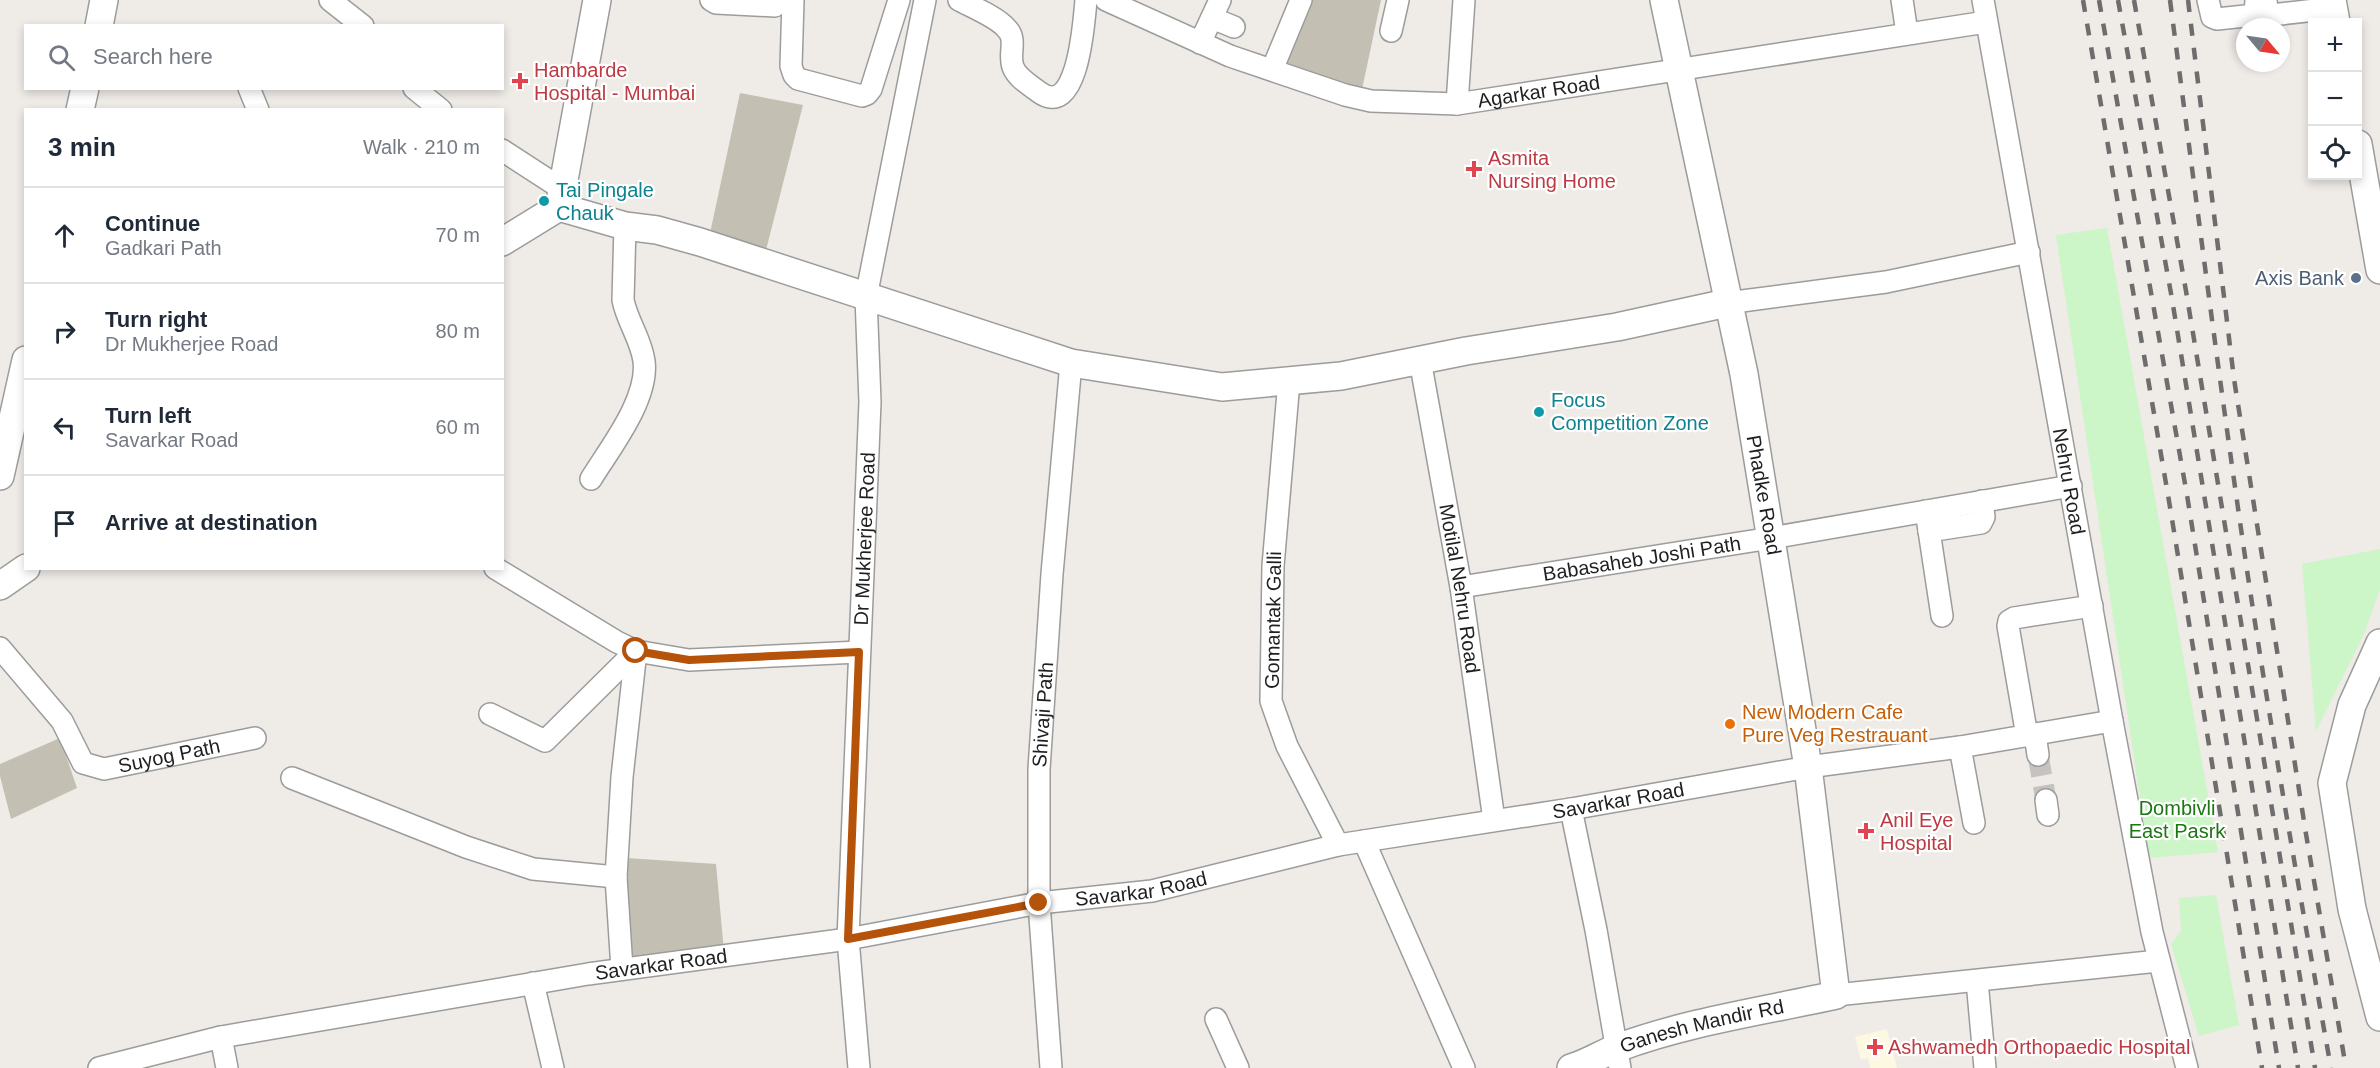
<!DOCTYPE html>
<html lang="en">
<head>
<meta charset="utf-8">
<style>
  :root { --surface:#fff; --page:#f6f6f7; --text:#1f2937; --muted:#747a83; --line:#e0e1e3 }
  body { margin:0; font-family:Arial,sans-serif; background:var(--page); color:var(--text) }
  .controls { position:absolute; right:18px; top:18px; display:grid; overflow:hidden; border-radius:0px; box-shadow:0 3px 9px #0003 }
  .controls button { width:54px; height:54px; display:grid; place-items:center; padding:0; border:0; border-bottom:2px solid var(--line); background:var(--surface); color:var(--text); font:30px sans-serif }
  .compass { position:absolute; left:2236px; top:18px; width:54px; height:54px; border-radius:50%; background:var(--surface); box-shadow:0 3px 9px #0003; rotate:119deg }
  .stop { position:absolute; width:18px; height:18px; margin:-14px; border:4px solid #b45309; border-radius:50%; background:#fff }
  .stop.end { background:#b45309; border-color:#fff; box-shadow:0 2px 6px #0008 }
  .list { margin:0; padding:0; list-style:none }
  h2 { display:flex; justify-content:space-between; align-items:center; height:78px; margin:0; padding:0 24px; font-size:26px }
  h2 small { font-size:20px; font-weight:400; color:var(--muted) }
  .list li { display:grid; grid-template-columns:39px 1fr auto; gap:18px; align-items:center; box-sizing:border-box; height:96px; padding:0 24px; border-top:2px solid var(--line) }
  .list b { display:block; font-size:22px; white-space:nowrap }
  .list p { margin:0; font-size:20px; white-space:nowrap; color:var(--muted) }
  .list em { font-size:20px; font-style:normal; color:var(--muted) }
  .icon { flex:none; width:33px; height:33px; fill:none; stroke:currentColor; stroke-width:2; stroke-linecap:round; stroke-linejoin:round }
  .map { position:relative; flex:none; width:2380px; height:1068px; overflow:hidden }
  .search { position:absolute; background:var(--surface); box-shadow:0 3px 9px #0003; left:24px; top:24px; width:480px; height:66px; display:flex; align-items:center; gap:15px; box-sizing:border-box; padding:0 21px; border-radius:0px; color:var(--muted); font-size:22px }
  .panel { position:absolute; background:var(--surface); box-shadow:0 3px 9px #0003; left:24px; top:108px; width:480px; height:462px; border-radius:0px }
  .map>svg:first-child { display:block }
  .education { fill:#fcf8e2 }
  .construction { fill:#c3c0b3 }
  .park { fill:#ccf5c8 }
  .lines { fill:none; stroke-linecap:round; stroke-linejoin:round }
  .minor-tunnel { stroke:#c5c2bf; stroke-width:21; stroke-dasharray:21 10; stroke-linecap:butt }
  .minor-casing { stroke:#9c9c9c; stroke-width:24 }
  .tertiary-casing { stroke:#9c9c9c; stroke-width:30 }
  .minor { stroke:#fff; stroke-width:21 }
  .tertiary { stroke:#fff; stroke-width:27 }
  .rail { stroke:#6d6d6d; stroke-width:4.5; stroke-dasharray:12 12; stroke-linecap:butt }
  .route { stroke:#b45309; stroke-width:8 }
  .health-dot { fill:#e0444e; stroke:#fff; stroke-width:2 }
  .culture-dot { fill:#0f9aa8; stroke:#fff; stroke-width:2 }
  .service-dot { fill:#5c6f8a; stroke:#fff; stroke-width:2 }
  .food-dot { fill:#e8710a; stroke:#fff; stroke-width:2 }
  .labels { text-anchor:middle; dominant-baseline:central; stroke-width:4.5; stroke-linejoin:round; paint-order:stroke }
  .health-label { font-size:20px; fill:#be3a42; stroke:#fff; text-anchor:start }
  .street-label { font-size:20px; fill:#1f1f1f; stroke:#fff }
  .culture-label { font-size:20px; fill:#0d838f; stroke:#fff; text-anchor:start }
  .service-label { font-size:20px; fill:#4e5e75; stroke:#fff; text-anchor:end }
  .food-label { font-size:20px; fill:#c56008; stroke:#fff; text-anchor:start }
  .park-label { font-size:20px; fill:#1d7515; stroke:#fff }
</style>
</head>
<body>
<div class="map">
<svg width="2380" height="1068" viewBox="0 0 2380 1068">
  <rect width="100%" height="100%" fill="#efebe7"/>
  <path class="education" d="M1887,1029L1897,1068H1870L1868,1058L1861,1060L1855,1037Z"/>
  <g class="construction">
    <path d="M1310,0H1381L1361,94L1281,68Z"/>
    <path d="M740,93L803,105L764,258L709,238Z"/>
    <path d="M60,738L77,788L11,819L0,776V764Z"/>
    <path d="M627,858L716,864L724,952L631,965Z"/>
  </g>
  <g class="park">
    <path d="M2107,228L2218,852L2149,858L2056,235Z"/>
    <path d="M2380,549V589L2364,634L2316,731L2302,564Z"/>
    <path d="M2216,895L2239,1025L2199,1036L2171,944L2181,931L2179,898Z"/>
  </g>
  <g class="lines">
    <path class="minor-tunnel" d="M2038,755L2046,800"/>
    <g class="minor-casing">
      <g id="minor">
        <path d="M330,0L363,26"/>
        <path d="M711,0L716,3L775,6L782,0"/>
        <path d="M793,0L791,66L794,75L798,79L862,96L867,94L871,89L899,0"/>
        <path d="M959,0C972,7 997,17 1006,28C1018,39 1008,53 1013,67C1017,78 1030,85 1039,92C1078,121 1084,21 1086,0"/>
        <path id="s1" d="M1106,0L1230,56L1345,95L1371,101L1457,104L1986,22"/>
        <path d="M1902,0L1907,33"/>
        <path id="s2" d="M1983,0L2112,721L2152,932L2187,1068"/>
        <path d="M2208,0L2212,17L2217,19L2255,15L2256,0"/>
        <path d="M2266,0L2267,11L2271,15L2333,8"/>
        <path d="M1212,18L1234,27"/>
        <path d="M1391,31L1398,0"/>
        <path d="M1200,43L1220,0"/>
        <path d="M1272,70L1301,0"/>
        <path d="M249,88L258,110"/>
        <path d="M414,88L441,110"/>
        <path d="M1457,104L1464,0"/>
        <path d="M502,150L562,189"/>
        <path d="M1727,303L1886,282L2029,252"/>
        <path id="s3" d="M1420,360L1461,587L1494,820"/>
        <path d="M1289,381L1273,566L1271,701L1287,746L1338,845"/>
        <path d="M591,479C610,448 649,399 644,361C641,339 627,321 623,300L625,226"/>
        <path d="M1926,511L1942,616"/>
        <path d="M1929,531L1981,523L1984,517L1982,501"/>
        <path d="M495,568L617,642L636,651L689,660L859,652"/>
        <path id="s4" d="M1461,587L1771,538L2071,486"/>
        <path id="s5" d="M0,648L62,721L83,763L104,769L255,738"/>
        <path d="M490,714L545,741L636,651"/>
        <path d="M2035,734L2038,755"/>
        <path d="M2027,736L2008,626L2009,621L2014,618L2092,606"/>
        <path d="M1960,747L1974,823"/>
        <path d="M292,778L466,847L533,869L616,877"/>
        <path d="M2046,800L2048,815"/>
        <path d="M1571,809L1596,930L1620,1068"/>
        <path d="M1364,841L1464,1068"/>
        <path d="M622,969L616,877L622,777L636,651"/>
        <path d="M1977,981L1985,1068"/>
        <path d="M533,983L553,1068"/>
        <path d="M1836,995L2158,961"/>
        <path d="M1216,1019L1238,1068"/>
        <path d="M221,1037L227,1068"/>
        <path id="s6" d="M99,1068L221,1037L588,974L848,939L1039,903L1152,891L1338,845L1571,809L1808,767L1960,747L2112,721"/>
        <path id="s7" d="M859,1068L848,939L870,402L866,297L925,0"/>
        <path id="s8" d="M1051,1068L1039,903V769L1052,574L1071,363"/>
      </g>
    </g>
    <g class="tertiary-casing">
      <g id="tertiary">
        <path d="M2332,0L2336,22"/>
        <path d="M99,26L104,0"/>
        <path d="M80,110L85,88"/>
        <path d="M2358,144L2380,270"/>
        <path d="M559,207L625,226L657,230L700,242L1071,363L1222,387L1341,376L1466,351L1617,327L1727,303"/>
        <path d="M559,207L597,0"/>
        <path d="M502,242L559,207"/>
        <path d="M0,476L26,360"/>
        <path d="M0,586L26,568"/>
        <path d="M2380,643L2352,705L2332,783L2352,909L2380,1017"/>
        <path id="s9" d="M1571,1068C1588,1063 1601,1054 1617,1048C1687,1022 1763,1011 1836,995L1808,767L1744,374L1664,0"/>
      </g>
    </g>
    <use href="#minor" class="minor"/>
    <use href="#tertiary" class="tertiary"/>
    <g class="rail">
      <path d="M2083,0L2169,501L2262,1068"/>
      <path d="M2099,0L2187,495L2279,1068"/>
      <path d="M2118,0L2172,299L2298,1068"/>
      <path d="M2134,0L2186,291L2315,1068"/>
      <path d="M2170,0C2195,190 2219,380 2247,570C2272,737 2301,902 2331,1068"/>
      <path d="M2188,0L2234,379L2306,834L2346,1068"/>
    </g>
  </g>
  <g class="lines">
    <path class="route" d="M636,651L689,660L859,652L848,939L1039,903"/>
  </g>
  <g class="health-dot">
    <path d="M517 72h6v6h6v6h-6v6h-6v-6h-6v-6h6z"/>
    <path d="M1471 160h6v6h6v6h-6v6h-6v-6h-6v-6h6z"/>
    <path d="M1863 822h6v6h6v6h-6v6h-6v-6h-6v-6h6z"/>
    <path d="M1872 1038h6v6h6v6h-6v6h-6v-6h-6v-6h6z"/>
  </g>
  <g class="culture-dot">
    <circle cx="544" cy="201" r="6"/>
    <circle cx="1539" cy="412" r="6"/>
  </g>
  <circle class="service-dot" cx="2356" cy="278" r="6"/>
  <circle class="food-dot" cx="1730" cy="724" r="6"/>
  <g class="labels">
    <g class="health-label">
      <text x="534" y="70">Hambarde<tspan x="534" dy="23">Hospital - Mumbai</tspan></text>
      <text x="1488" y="158">Asmita<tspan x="1488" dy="23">Nursing Home</tspan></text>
      <text x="1880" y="820">Anil Eye<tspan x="1880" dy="23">Hospital</tspan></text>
      <text x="1888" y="1047">Ashwamedh Orthopaedic Hospital</text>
    </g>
    <g class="street-label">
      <text stroke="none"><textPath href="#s1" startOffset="453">Agarkar Road</textPath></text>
      <text stroke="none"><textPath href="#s2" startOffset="489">Nehru Road</textPath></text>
      <text transform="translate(1764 495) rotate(80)">Phadke Road</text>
      <text stroke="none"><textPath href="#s7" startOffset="530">Dr Mukherjee Road</textPath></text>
      <text stroke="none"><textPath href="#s4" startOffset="183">Babasaheb Joshi Path</textPath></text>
      <text stroke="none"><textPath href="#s3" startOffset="232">Motilal Nehru Road</textPath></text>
      <text transform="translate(1273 620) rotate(-89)">Gomantak Galli</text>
      <text stroke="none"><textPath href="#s8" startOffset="354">Shivaji Path</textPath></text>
      <text stroke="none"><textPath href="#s5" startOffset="231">Suyog Path</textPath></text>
      <text stroke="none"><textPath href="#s6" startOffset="1544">Savarkar Road</textPath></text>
      <text stroke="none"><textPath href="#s6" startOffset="1058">Savarkar Road</textPath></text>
      <text stroke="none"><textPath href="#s6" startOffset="572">Savarkar Road</textPath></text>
      <text stroke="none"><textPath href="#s9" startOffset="138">Ganesh Mandir Rd</textPath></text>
    </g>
    <g class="culture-label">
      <text x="556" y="190">Tai Pingale<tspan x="556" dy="23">Chauk</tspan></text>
      <text x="1551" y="400">Focus<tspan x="1551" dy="23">Competition Zone</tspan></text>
    </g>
    <g class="service-label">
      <text x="2344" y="278">Axis Bank</text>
    </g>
    <g class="food-label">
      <text x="1742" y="712">New Modern Cafe<tspan x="1742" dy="23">Pure Veg Restrauant</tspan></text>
    </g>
    <g class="park-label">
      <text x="2177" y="808">Dombivli<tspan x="2177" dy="23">East Pasrk</tspan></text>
    </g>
  </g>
</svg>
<div class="controls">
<button>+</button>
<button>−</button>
<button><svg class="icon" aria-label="locate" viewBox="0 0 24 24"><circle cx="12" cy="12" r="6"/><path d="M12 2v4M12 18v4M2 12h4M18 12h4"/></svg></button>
</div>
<svg class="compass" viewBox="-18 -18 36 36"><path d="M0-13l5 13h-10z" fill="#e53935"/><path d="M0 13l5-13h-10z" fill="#747a83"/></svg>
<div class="stop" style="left:636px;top:651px"></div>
<div class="stop end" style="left:1039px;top:903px"></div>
<div class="search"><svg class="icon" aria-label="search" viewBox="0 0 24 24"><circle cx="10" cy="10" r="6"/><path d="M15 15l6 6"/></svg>Search here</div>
<section class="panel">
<h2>3 min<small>Walk · 210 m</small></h2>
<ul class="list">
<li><svg class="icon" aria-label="ahead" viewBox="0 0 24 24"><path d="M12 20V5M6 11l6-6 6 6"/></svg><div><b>Continue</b><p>Gadkari Path</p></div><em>70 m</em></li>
<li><svg class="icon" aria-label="right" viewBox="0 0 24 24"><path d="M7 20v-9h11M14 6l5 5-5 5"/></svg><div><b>Turn right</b><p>Dr Mukherjee Road</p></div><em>80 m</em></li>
<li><svg class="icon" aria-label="left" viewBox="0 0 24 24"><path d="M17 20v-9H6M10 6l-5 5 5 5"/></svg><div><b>Turn left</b><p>Savarkar Road</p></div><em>60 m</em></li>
<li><svg class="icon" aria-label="arrive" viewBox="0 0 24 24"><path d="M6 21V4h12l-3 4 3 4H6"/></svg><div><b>Arrive at destination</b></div></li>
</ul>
</section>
</div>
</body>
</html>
